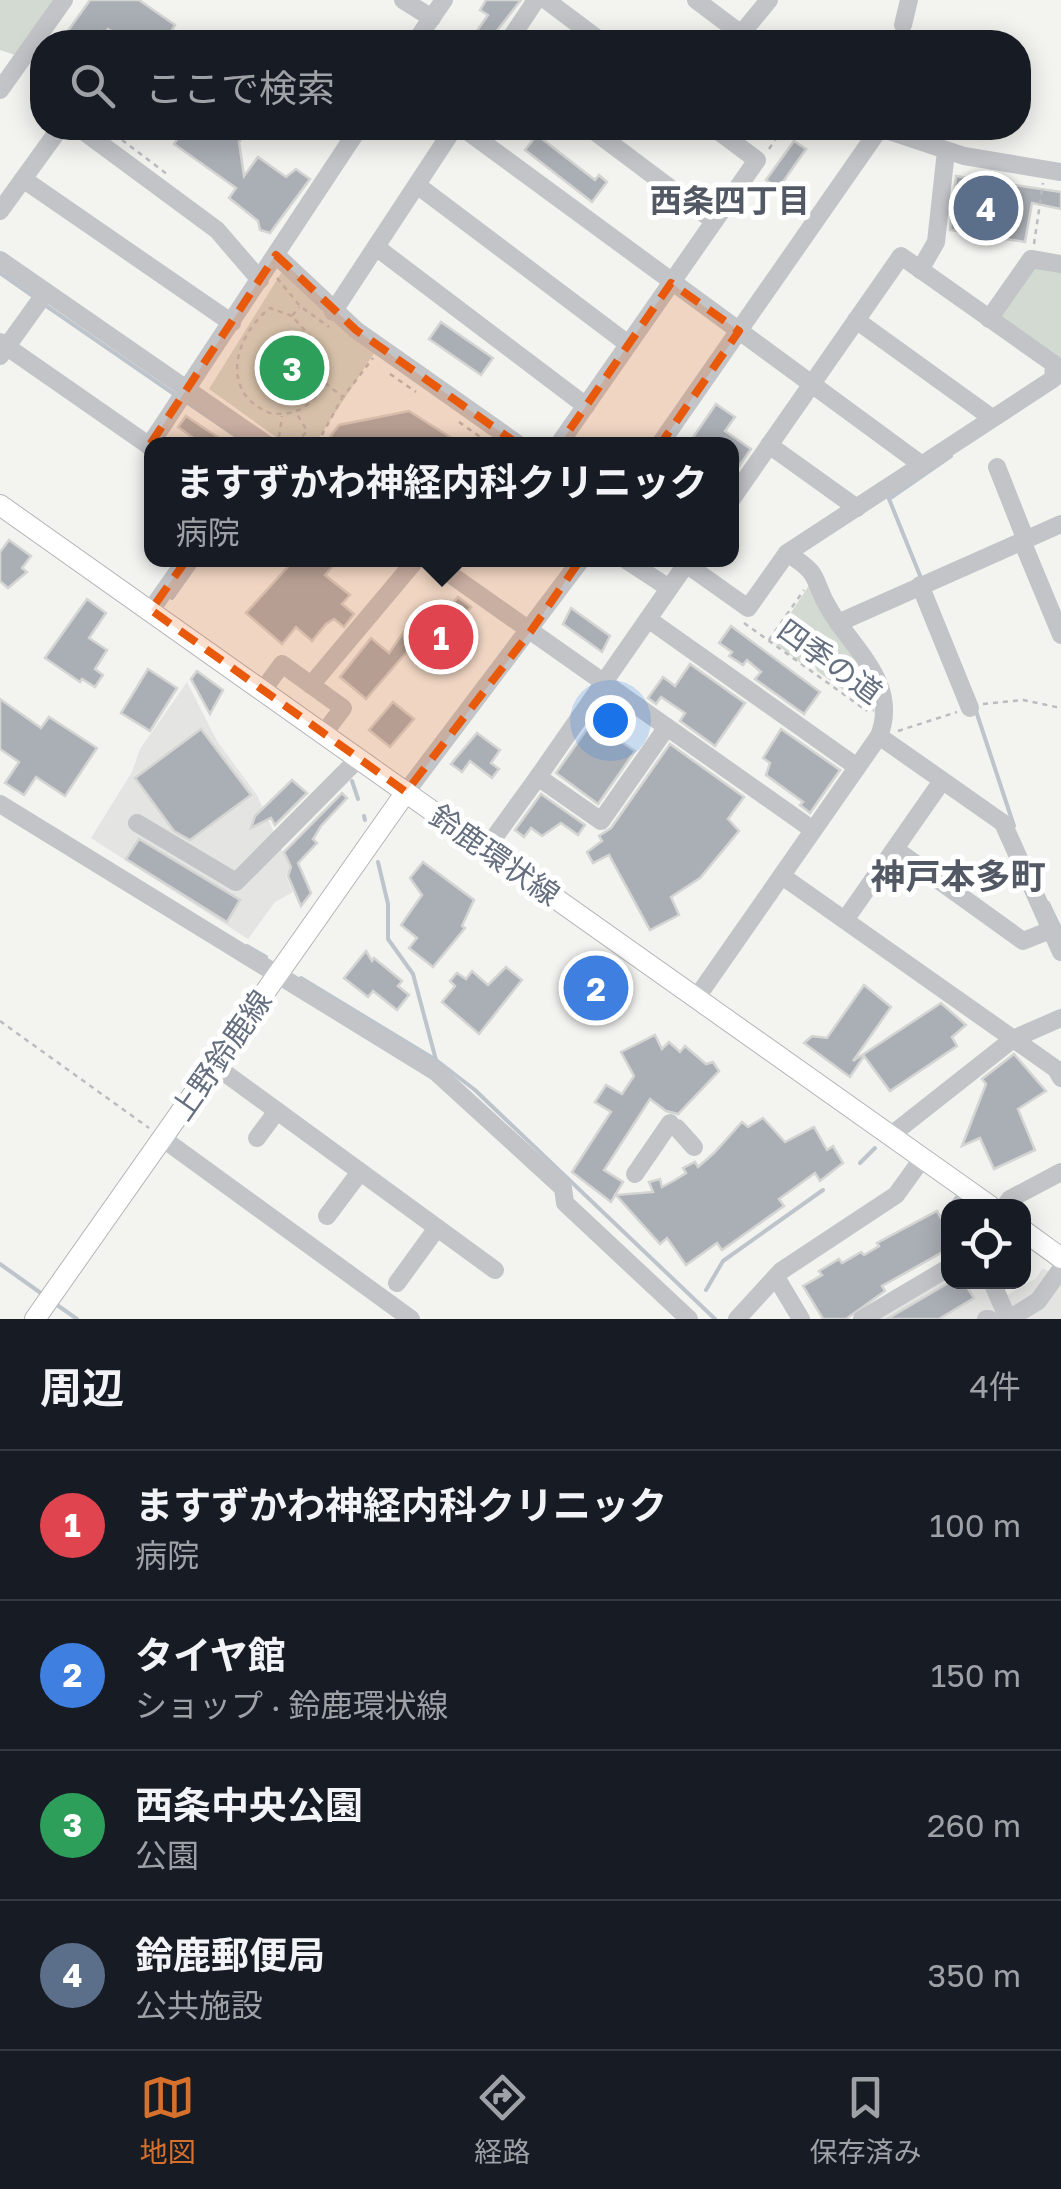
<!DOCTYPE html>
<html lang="ja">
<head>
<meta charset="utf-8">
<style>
  :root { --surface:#171b24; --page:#242831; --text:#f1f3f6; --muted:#9ea1a6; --line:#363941; --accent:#d6702d }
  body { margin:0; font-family:"Golos Text","Noto Sans JP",sans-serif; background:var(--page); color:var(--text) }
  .controls { position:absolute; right:30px; bottom:30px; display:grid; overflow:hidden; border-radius:20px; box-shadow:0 5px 25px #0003 }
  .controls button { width:90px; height:90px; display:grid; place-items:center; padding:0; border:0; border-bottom:2px solid var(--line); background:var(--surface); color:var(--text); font:50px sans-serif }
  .you { position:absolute; left:610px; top:720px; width:35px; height:35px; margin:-25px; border:8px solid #fff; border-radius:50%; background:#1a73e8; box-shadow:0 0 0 15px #1a73e833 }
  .badge { display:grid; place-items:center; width:65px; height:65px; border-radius:50%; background:var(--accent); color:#fff; font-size:32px; font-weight:700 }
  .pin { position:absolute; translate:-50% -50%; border:5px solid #fff; box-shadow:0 2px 10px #0006 }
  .popup { position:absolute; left:144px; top:437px; width:595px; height:130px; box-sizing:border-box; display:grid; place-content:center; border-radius:20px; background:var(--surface); filter:drop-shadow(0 2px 8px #0005); font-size:32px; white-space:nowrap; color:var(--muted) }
  .popup b { font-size:38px; color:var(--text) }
  .popup::after { content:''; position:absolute; left:50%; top:100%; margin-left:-20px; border:20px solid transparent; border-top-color:var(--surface) }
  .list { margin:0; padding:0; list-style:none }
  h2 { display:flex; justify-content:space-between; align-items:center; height:130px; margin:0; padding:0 40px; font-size:42px }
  h2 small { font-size:32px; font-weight:400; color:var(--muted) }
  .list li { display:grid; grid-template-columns:65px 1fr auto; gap:30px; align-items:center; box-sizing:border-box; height:150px; padding:0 40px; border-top:2px solid var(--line) }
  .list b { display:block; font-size:38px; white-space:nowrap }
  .list p { margin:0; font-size:32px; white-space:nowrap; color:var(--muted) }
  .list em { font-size:32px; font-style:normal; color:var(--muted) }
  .icon { flex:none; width:55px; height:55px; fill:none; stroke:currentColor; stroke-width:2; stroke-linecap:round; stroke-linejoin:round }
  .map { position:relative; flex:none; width:1061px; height:1319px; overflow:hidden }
  .search { position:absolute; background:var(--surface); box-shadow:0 5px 25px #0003; left:30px; right:30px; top:30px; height:110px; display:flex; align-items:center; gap:25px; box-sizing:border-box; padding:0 35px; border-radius:40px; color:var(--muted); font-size:38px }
  .sheet { height:730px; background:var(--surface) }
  nav { display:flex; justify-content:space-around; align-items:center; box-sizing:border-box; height:140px; border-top:2px solid var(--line); background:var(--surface); font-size:28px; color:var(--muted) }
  nav a { display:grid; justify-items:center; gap:5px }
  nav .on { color:var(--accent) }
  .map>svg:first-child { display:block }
  .built { fill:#e4e4e3 }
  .park { fill:#d3dad1 }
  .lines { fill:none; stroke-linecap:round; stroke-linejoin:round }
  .stream { stroke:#bdc4cb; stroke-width:4 }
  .building { fill:#aaafb5; stroke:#d4d5d3; stroke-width:2.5 }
  .major-casing { stroke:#b3b5b9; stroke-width:22 }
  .path { stroke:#bbbcbf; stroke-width:2.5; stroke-dasharray:5 5; stroke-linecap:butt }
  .minor { stroke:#c2c4c8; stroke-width:18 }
  .major { stroke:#fff; stroke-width:20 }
  .marked { fill:#e8590c; fill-opacity:0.2; stroke:#e8590c; stroke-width:8; stroke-dasharray:20 12; stroke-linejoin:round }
  .labels { text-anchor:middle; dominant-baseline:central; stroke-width:10; stroke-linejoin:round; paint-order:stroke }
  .street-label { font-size:30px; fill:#656f7f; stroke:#fff }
  .neighbourhood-label { font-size:32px; font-weight:bold; fill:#525964; stroke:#fff }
  .quarter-label { font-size:35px; font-weight:bold; fill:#525964; stroke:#fff }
</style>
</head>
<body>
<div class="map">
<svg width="1061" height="1319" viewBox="0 0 1061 1319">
  <rect width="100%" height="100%" fill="#f3f4f0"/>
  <g class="built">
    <path d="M187,682L217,741L257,795L290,868L286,876L293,892L275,902L248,939L91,838L132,772L140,749Z"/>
    <path d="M1043,1268L1061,1280V1319H871L948,1273V1282H989L998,1300L1035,1279Z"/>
  </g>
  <g class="park">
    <path d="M0,0H58L18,56L0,50Z"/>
    <path d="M1033,265L1061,270V369L997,316Z"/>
    <path d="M283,270L376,350L315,444H286L209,389Z"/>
    <path d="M814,578L867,665L875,713L817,671L813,661L802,664L772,641Z"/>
  </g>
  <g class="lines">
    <g class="stream">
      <path d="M0,273L33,296"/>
      <path d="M45,305L177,396"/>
      <path d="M185,401L248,444"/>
      <path d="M921,578L889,499L951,456"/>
      <path d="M172,598L199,560"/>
      <path d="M976,711L1014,826"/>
      <path d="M352,781L358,799"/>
      <path d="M364,816L365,820"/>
      <path d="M378,862L388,904V939L413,974L436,1060"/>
      <path d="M1048,903L1059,926"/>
      <path d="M247,946L266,957"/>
      <path d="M301,978L436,1060L475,1090L715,1319"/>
      <path d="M860,1163L875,1148"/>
      <path d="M0,1264L45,1296"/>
      <path d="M706,1290L723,1261L823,1190"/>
      <path d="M57,1305L77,1319"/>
    </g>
  </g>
  <g class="building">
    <path d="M90,0H139L175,25L172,30L176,33L169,42H128L108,29L99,42H60Z"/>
    <path d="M486,0H521L488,42H469L488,15L480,10Z"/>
    <path d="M185,128H240L246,132L239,142L244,176L258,157L286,177L296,169L310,179L270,233L260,230L258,221L229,198L236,188L174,144Z"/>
    <path d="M537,135L595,180L599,175L607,182L592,202L525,150Z"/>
    <path d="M794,141L806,149L778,189L766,180Z"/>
    <path d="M956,176L1061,192V209L1032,203L1025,242L950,230Z"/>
    <path d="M441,322L493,358L481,375L429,339Z"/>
    <path d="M716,404L735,417L725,431L751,449L736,470L731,467V444H699L692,439Z"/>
    <path d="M409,411L461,444H325L339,425Z"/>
    <path d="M186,416L210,432L229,444H202L178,427Z"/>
    <path d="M9,540L31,556L22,568L27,572L8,588L0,581V552Z"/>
    <path d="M294,560H338L325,575L350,595L342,604L354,614L344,627L334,619L326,624L312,641L296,627L282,644L246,613Z"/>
    <path d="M458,597L471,607L457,623L461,627L459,633L439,657L418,639L366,699L340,677L371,638L389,653L415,616L432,629Z"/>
    <path d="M87,599L106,613L89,638L107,650L95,669L103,675L95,687L82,679L80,682L45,658Z"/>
    <path d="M571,608L610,636L602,652L563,624Z"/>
    <path d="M731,626L820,692L804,714L755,679L761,672L747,660L743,665L729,656L732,652L719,643Z"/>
    <path d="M690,664L745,703L715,746L680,721L685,713L661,697L656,704L648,698L663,677L675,686Z"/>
    <path d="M148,669L177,688L150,731L121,713Z"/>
    <path d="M197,671L223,690L210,714L191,679Z"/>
    <path d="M0,699L41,728L49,717L97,748L65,796L36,777L24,795L5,783L19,762L0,749Z"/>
    <path d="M393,702L414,719L390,747L369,730Z"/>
    <path d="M592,722L635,751L598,804L556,773Z"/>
    <path d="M201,729L251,795L190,840L174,831L135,778Z"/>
    <path d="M781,729L840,770L810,813L800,805L803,802L766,775L770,763L763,758Z"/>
    <path d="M477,733L500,750L491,763L499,769L492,778L470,761L462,772L451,764Z"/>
    <path d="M670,744L744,797L728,819L739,831L700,878L671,897L679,915L650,930L609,855L593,863L587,852L602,841L599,836L611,828Z"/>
    <path d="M292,780L307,793L275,825L271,818L251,828L255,816Z"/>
    <path d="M342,793L347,798L321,826L313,839L317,843L298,863L311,893L301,906L288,876L291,867L284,852Z"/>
    <path d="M541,794L585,825L578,835L561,823L542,836L531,828L524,837L515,830Z"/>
    <path d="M139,839L240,900L227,922L126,859Z"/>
    <path d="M423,862L474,900L462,926L465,928L433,967L409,948L417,938L401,925L422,895L410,878Z"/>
    <path d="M366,951L372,961L374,958L402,981L398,986L409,995L397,1010L373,991L368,997L344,978Z"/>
    <path d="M592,955L622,1013L604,1022L574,964Z"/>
    <path d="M506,967L522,980L479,1034L442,1002L455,986L450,981L457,973L466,979L472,971L488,985Z"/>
    <path d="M864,985L891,1007L853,1061L941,1003L966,1025L952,1037L957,1046L890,1091L864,1056L850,1077L804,1043L812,1036L827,1038Z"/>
    <path d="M655,1035L662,1049L669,1042L680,1052L685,1046L706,1064L713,1062L719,1071L678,1114L666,1111L650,1099L604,1170L623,1182L611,1202L572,1172L611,1112L595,1102L606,1085L622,1094L634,1076L621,1052Z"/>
    <path d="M1014,1054L1046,1091L1018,1109L1035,1150L994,1169L980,1138L962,1146L986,1084L982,1079Z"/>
    <path d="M763,1118L785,1142L814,1127L827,1150L833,1146L843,1163L820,1181L815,1173L779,1199L784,1206L722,1250L717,1243L686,1265L667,1238L660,1244L616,1195L653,1192L649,1182L660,1179L662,1187L675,1180L686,1173L683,1168L695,1162L698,1167L714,1153L742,1122L748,1127Z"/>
    <path d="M937,1211L948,1230V1249L882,1286L885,1291L846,1319H823L803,1286L822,1275L819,1271L839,1259L842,1263L861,1252L864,1255L879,1246L877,1243Z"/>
    <path d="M950,1282H964L974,1298L939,1319H887Z"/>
  </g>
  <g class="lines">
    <g class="major-casing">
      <g id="major">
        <path d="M0,505L990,1206"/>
        <path d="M1024,1231L1061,1258"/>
        <path d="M35,1319L406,792"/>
      </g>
    </g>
    <g class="path">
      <path d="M31,74L42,83"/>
      <path d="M114,134L167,174"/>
      <path d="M769,149L783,128"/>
      <path d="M1034,244L1043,183"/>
      <path d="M277,278L300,306L329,327"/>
      <path d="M292,316L270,308C234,336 219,393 270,413C309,419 329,389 325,353L292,316L299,307"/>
      <path d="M390,374L416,392"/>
      <path d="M325,383L343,397L373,358"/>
      <path d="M459,422L490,444"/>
      <path d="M279,437L282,416"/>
      <path d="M296,444L307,431L297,414"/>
      <path d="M317,444L342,398"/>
      <path d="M744,623L867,711"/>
      <path d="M769,640L804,590"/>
      <path d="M983,704L1023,700L1061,708"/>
      <path d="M898,731L957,712"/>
      <path d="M0,1021L149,1128"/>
    </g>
    <g class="minor">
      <path d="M403,0L432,18"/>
      <path d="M546,0L602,42"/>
      <path d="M696,0L752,42"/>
      <path d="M903,25L909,0"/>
      <path d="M741,34L769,0"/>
      <path d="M415,42L444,0"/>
      <path d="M508,42L536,0"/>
      <path d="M0,90L64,0"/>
      <path d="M79,128L217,230L260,280"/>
      <path d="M463,128L922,465"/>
      <path d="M590,128L714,221"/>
      <path d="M880,128L964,156L1061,172"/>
      <path d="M23,179L232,323"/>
      <path d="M417,185L628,344"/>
      <path d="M0,211L60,128"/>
      <path d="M376,247L586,406"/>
      <path d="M276,255L356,330L518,444"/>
      <path d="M0,260L266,444"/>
      <path d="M920,270L936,242L946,151"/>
      <path d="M333,312L454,128"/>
      <path d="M989,319L1031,259L1061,264"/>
      <path d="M856,320L992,418"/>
      <path d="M0,342L151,447"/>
      <path d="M0,356L46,292"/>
      <path d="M559,444L757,160L714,128"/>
      <path d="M660,444L880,128"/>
      <path d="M769,445L857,508"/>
      <path d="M149,446L359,128"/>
      <path d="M997,467L1025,538"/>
      <path d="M1022,541L1061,635"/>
      <path d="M430,560L813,830"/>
      <path d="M626,560L669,588"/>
      <path d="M686,564L748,608L787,553"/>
      <path d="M920,585L970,708"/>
      <path d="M151,610L186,560"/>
      <path d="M648,619L857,767"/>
      <path d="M838,623L1061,524"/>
      <path d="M311,685L416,560"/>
      <path d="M263,690L282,664L343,708L324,733"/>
      <path d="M667,727L601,821L538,777L689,560"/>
      <path d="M879,736L1003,823L1061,952"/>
      <path d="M406,792L581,560"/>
      <path d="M0,804L436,1072L563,1188L565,1203L689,1319"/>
      <path d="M137,823L236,882L359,758"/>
      <path d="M496,835L538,777"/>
      <path d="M895,849L1023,941L1053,929"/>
      <path d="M782,876L1056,1069L1061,1078"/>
      <path d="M845,920L942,781"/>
      <path d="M697,997L879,736C899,685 856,652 831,612C810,579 825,577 787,553L1053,379L1054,364L901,256L731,500"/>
      <path d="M214,1065L495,1270"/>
      <path d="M677,1128L694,1147"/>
      <path d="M890,1136L1013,1039L1061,1018"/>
      <path d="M162,1138L411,1319"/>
      <path d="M257,1138L277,1111"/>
      <path d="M635,1174L670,1123"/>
      <path d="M959,1206L970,1192"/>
      <path d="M1005,1206L1010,1199L1061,1172"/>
      <path d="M327,1216L360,1172"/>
      <path d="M776,1277L801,1319"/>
      <path d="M992,1282L1008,1319"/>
      <path d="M397,1283L437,1228"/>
      <path d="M737,1319L781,1271L896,1195L922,1159"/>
      <path d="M862,1319L948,1268"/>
      <path d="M986,1319H989"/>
      <path d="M1009,1319L1038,1301L1061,1269"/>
    </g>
    <use href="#major" class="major"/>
  </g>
  <path class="marked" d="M276,255L356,330L546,464L671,283L739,331L531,631L406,792L151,610L228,501L149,446Z"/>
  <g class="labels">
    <g class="street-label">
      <text transform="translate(830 661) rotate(36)">四季の道</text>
      <text transform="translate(495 855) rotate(35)">鈴鹿環状線</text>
      <text transform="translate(221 1055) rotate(-55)">上野鈴鹿線</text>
    </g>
    <g class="neighbourhood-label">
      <text x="730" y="200">西条四丁目</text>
    </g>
    <g class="quarter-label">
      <text x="958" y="876">神戸本多町</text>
    </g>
  </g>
</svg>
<div class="controls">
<button><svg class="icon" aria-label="locate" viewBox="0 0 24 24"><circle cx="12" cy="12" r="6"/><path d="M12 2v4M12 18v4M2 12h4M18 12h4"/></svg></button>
</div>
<div class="you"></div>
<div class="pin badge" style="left:441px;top:637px;background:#e0444e">1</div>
<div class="popup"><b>ますずかわ神経内科クリニック</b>病院</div>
<div class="pin badge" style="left:596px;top:988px;background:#3f7fe0">2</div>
<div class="pin badge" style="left:292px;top:368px;background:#2e9e5b">3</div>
<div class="pin badge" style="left:986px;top:208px;background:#5c6f8a">4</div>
<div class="search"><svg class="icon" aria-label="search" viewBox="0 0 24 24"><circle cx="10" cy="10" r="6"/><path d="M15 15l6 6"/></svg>ここで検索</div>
</div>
<section class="sheet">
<h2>周辺<small>4件</small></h2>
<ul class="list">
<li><span class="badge" style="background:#e0444e">1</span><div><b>ますずかわ神経内科クリニック</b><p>病院</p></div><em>100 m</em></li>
<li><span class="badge" style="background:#3f7fe0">2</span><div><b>タイヤ館</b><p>ショップ · 鈴鹿環状線</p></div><em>150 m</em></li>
<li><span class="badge" style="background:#2e9e5b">3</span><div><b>西条中央公園</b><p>公園</p></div><em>260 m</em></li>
<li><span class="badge" style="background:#5c6f8a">4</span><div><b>鈴鹿郵便局</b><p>公共施設</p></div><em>350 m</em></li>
</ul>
</section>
<nav>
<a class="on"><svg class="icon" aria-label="map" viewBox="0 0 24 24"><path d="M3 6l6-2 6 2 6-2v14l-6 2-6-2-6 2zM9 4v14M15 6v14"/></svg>地図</a>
<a><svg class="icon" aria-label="directions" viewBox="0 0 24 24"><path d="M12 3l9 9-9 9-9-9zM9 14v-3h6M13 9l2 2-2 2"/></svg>経路</a>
<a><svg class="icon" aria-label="saved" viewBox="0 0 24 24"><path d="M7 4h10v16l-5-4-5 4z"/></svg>保存済み</a>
</nav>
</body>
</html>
